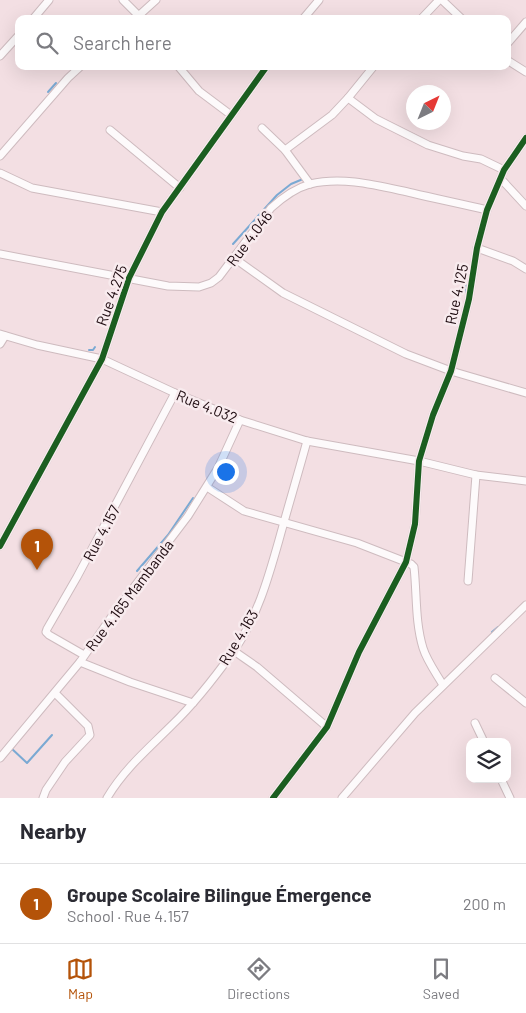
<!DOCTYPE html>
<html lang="en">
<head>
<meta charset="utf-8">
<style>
  :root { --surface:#fff; --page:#f2f2f3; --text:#2b2b33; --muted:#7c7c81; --line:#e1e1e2; --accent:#b45309 }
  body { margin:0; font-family:Barlow,sans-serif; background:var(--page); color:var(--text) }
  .controls { position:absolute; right:15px; bottom:15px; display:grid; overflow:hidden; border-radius:10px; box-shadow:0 5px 20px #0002 }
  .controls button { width:45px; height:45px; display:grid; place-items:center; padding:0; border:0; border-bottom:1px solid var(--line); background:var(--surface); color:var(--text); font:25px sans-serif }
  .compass { position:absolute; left:406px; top:85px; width:45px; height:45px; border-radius:50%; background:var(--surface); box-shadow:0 5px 20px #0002; rotate:43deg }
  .you { position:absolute; left:225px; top:471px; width:18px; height:18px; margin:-12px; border:4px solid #fff; border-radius:50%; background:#1a73e8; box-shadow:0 0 0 8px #1a73e833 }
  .badge { display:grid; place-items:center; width:32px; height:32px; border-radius:50%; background:var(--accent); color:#fff; font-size:16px; font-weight:700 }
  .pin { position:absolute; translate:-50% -41px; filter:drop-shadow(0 1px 2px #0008) }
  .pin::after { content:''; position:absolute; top:26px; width:18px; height:15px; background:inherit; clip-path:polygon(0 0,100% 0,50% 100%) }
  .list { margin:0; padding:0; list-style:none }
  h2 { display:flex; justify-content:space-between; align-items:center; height:65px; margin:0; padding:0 20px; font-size:21px }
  h2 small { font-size:16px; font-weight:400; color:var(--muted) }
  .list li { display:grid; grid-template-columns:32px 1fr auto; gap:15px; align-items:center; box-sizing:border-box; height:80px; padding:0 20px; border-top:1px solid var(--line) }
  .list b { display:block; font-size:19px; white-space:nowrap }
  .list p { margin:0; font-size:16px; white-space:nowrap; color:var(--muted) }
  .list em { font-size:16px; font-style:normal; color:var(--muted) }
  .icon { flex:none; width:28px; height:28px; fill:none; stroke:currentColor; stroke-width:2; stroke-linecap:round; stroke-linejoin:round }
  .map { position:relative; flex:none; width:526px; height:798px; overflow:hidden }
  .search { position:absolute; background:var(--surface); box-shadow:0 5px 20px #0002; left:15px; right:15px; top:15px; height:55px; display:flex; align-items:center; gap:12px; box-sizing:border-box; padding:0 18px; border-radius:10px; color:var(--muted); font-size:19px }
  .sheet { height:145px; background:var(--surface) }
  nav { display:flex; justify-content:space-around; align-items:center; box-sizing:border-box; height:70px; border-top:1px solid var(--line); background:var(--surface); font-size:14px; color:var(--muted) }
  nav a { display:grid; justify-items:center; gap:2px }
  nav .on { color:var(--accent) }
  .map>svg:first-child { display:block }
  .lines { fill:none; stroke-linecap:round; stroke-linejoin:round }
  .stream { stroke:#7aa9d3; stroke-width:2 }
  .minor-casing { stroke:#cebbbf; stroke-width:9 }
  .minor { stroke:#fdfafb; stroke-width:7 }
  .cycleway-casing { stroke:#f8ebee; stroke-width:9 }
  .cycleway { stroke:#1b5e20; stroke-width:6 }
  .labels { text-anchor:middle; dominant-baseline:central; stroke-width:5; stroke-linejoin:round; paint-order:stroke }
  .street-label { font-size:15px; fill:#1c090e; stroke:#f8ebee }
</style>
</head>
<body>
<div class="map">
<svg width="526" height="798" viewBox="0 0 526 798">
  <rect width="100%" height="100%" fill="#f3dfe3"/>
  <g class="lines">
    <g class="stream">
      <path d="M48,92L56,83"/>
      <path d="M233,244L277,195L291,184L303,179"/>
      <path d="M465,292L468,274"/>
      <path d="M89,350H93L95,347"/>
      <path d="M137,571L168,535L193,498"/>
      <path d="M492,632L498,627"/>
      <path d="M11,748L27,763L52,735"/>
    </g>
    <g class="minor-casing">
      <g id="minor">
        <path d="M123,0L141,18"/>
        <path d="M442,0L462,19"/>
        <path d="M33,19L49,0"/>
        <path d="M135,19L156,0"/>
        <path d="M303,19L319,0"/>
        <path d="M421,19L439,0"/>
        <path d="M507,44L526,22"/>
        <path d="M0,56L19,35"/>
        <path d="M507,60L526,72"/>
        <path d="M178,66L199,91L231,115"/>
        <path d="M348,98L376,119L428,145L463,156L481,159L504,170"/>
        <path d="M262,128L285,150L310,184"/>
        <path d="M110,130L180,188"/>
        <path d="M285,150L332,115L348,98L374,66"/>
        <path d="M0,156L68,78L81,66"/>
        <path d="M0,173L32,188L162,212"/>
        <path d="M501,179L526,206"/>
        <path d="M477,248L513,261L526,269"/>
        <path d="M0,254L168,286L199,287L211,283L219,277L271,208C282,198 296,188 310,184C344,176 379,186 412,193C437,199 462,204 487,210"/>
        <path d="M234,258L283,293L406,354L451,371L526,393"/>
        <path d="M0,334L37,345L102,359L175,393L240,420L307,441L419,461L476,475L526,481"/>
        <path d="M0,344L5,336"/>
        <path d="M207,487L244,511L357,543L411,564L414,567C417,594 415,622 423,648C427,661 436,673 443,685"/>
        <path d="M0,546L102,359L129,278L162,212L267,66"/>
        <path d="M468,581L476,475"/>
        <path d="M234,651L257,667L327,727"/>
        <path d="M84,655L49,635L46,632L47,629L77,577L175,393"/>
        <path d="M80,662L130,682L193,703"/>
        <path d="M495,678L526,703"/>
        <path d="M475,723L484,742"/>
        <path d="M0,758L80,662L112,616L188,516L218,468L240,420"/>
        <path d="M501,779L510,798"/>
        <path d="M43,798L46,790L65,762L90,735L88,726L55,693"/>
        <path d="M107,798C124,769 149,748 172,725C195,703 215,677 233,652C257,618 268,579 279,540C288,507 298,474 307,441"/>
        <path d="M273,798L327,727L359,652L406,562L415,524L419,461L433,415L451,371L469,299L477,248L487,210L504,170L526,138"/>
        <path d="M342,798L415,713L526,605"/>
      </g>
    </g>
    <use href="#minor" class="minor"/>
    <g class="cycleway-casing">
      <g id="cycleway">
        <path d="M0,546L102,359L129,278L162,212L267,66"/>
        <path d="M273,798L327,727L359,652L406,562L415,524L419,461L433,415L451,371L469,299L477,248L487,210L504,170L526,138"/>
      </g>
    </g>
    <use href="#cycleway" class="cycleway"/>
  </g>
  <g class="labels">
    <g class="street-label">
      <text transform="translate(249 238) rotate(-53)">Rue 4.046</text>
      <text transform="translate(456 294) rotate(-78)">Rue 4.125</text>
      <text transform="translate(111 295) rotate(-70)">Rue 4.275</text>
      <text transform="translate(207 406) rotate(22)">Rue 4.032</text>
      <text transform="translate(101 533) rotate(-62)">Rue 4.157</text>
      <text transform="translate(129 595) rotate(-53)">Rue 4.165 Mambanda</text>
      <text transform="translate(238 637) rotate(-59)">Rue 4.163</text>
    </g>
  </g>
</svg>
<div class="controls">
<button><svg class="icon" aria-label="layers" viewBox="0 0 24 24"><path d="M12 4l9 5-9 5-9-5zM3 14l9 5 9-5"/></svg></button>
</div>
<svg class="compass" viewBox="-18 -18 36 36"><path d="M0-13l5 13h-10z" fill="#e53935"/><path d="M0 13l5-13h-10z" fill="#7c7c81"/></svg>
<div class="you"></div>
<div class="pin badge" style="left:37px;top:570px">1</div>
<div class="search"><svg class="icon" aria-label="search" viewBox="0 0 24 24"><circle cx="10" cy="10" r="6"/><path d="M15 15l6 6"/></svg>Search here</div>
</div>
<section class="sheet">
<h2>Nearby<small></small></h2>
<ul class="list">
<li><span class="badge">1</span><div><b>Groupe Scolaire Bilingue Émergence</b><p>School · Rue 4.157</p></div><em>200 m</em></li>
</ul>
</section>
<nav>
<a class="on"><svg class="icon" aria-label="map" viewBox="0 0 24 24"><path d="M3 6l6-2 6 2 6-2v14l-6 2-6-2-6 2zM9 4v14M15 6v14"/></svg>Map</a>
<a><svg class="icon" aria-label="directions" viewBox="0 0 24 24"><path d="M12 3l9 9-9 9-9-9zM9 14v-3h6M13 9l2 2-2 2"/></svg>Directions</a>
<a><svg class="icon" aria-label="saved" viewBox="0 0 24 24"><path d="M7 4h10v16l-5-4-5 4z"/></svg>Saved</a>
</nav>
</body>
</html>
